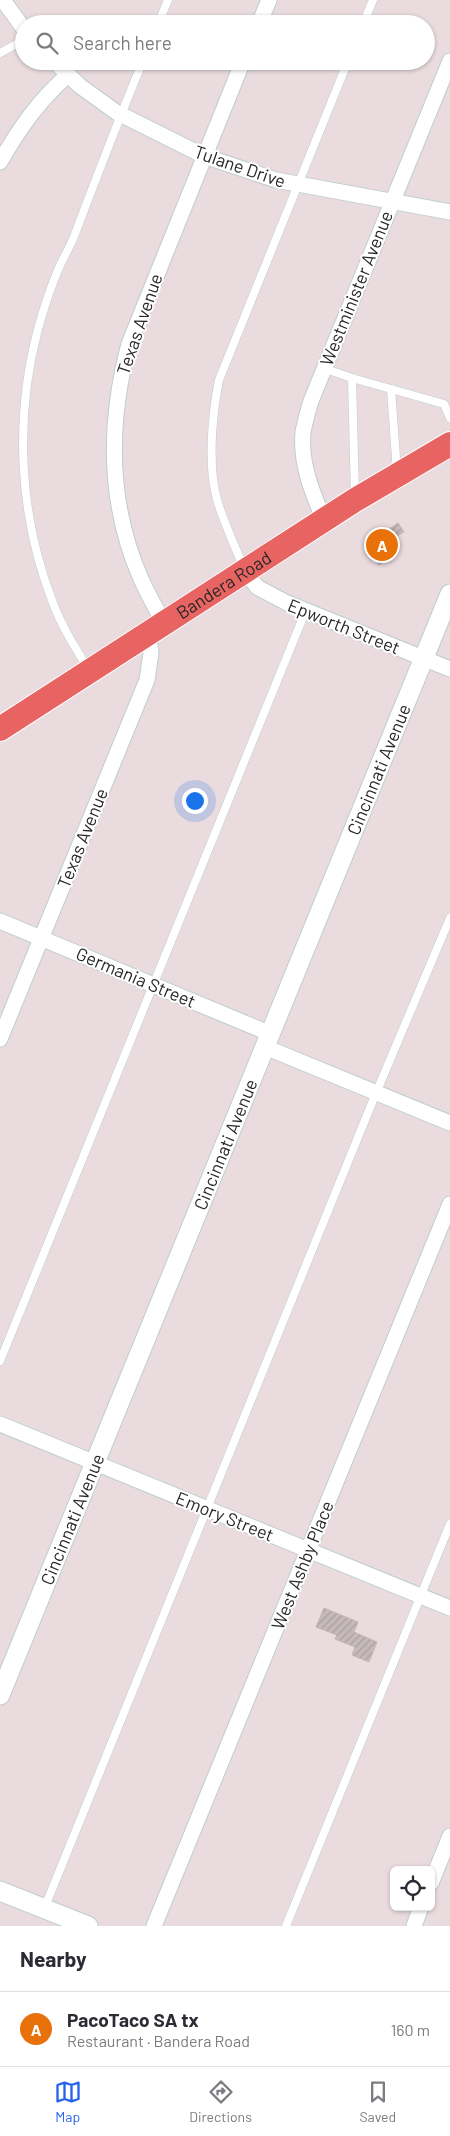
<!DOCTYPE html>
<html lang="en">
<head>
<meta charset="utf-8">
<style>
  :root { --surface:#fff; --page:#f2f2f3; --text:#2b2b33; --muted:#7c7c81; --line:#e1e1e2; --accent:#2563eb }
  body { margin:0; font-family:Barlow,sans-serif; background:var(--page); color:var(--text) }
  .controls { position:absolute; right:15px; bottom:15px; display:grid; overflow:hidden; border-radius:8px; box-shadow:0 1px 4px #0004 }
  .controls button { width:45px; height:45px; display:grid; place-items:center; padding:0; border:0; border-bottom:1px solid var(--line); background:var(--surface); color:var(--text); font:25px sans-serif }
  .you { position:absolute; left:194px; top:800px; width:18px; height:18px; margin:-12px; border:4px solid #fff; border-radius:50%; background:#1a73e8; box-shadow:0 0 0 8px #1a73e833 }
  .badge { display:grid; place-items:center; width:32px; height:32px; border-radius:50%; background:var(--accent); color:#fff; font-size:16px; font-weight:700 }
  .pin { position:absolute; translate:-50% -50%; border:2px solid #fff; box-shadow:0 1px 5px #0006 }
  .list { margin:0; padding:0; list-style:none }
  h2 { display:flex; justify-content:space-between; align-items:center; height:65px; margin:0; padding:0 20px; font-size:21px }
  h2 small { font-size:16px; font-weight:400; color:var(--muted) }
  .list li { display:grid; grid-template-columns:32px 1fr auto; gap:15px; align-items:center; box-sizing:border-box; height:75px; padding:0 20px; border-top:1px solid var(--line) }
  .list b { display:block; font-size:19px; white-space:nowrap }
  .list p { margin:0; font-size:16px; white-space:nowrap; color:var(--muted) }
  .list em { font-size:16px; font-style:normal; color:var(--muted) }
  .icon { flex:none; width:28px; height:28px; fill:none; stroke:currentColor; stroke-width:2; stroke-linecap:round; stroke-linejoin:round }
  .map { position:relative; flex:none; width:450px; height:1926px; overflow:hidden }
  .search { position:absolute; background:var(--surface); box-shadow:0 1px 4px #0004; left:15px; right:15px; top:15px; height:55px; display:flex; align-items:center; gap:12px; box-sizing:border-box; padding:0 18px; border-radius:28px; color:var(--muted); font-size:19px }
  .sheet { height:140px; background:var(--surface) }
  nav { display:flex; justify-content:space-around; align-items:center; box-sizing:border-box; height:70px; border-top:1px solid var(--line); background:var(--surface); font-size:14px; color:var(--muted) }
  nav a { display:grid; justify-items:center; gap:2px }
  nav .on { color:var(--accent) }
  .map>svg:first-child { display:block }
  .building { fill:url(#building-hatch); stroke:#c5b5b6 }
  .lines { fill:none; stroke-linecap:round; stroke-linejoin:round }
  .service-casing { stroke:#bfcece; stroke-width:9 }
  .minor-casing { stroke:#bfcece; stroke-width:17 }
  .tertiary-casing { stroke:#bfcece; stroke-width:21 }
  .primary-casing { stroke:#fff; stroke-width:26 }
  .service { stroke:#fff; stroke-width:8 }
  .minor { stroke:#fff; stroke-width:15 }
  .tertiary { stroke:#fff; stroke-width:19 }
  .primary { stroke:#e86462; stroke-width:24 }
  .labels { text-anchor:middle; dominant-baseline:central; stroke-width:4; stroke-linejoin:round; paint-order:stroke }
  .street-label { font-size:18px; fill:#282828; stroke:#fff }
</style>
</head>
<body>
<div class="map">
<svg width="450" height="1926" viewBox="0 0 450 1926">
  <defs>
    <pattern id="building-hatch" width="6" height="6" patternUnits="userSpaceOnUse" patternTransform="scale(1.25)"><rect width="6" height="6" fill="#c5b9bb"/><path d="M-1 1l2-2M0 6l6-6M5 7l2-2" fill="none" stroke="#a99fa1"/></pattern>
  </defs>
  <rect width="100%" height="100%" fill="#eadbde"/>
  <g class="building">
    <path d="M398,523L404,532L397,536L399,539L393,543L395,547L386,554L389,558L379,565L366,545Z"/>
    <path d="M324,1608L358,1622L354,1632L377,1642L369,1662L352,1655L355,1647L335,1639L337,1635L316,1627Z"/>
  </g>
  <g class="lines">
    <g class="service-casing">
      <g id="service">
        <path d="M158,24L168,0"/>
        <path d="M363,24L373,0"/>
        <path d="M0,53L24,40"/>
        <path d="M323,368L352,378L444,404L450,418"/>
        <path d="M352,378L355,496"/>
        <path d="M391,389L397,472"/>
        <path d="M244,568C235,547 225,525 218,503C207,468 212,415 219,380L348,61"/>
        <path d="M89,670C76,649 62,627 53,603C19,516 14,419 38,329C43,311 49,292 56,275C61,261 70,248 75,234C97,176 119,118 143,61"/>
        <path d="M0,1361L306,610"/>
        <path d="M44,1909L376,1093L450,918"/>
        <path d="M286,1926L450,1524"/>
      </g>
    </g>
    <g class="minor-casing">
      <g id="minor">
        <path d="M3,0L24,29"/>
        <path d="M259,24L269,0"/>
        <path d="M54,61L80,86L116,112L204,156L276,180L450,212"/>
        <path d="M0,162C19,129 39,100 68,75"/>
        <path d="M324,520C312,492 300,463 303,432C305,422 308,411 311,401L450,61"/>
        <path d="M245,571L257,587L287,603L450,669"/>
        <path d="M164,623C156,609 148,594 141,579C108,504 108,423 129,344L243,61"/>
        <path d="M0,921L271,1034"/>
        <path d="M0,1039L147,680L151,653L148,634"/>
        <path d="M265,1047L450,1123"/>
        <path d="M0,1424L450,1608"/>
        <path d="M431,1883L450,1836"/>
        <path d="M154,1926L450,1204"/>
        <path d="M414,1926L421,1907"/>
      </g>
    </g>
    <g class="tertiary-casing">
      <g id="tertiary">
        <path id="s1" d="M0,1695L450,594"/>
        <path d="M0,1891L88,1926"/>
      </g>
    </g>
    <g class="primary-casing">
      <g id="primary">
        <path id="s2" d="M0,729L355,500L450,444"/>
      </g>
    </g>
    <use href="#service" class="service"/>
    <use href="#minor" class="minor"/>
    <use href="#tertiary" class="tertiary"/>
    <use href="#primary" class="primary"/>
  </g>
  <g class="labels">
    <g class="street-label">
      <text transform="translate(240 166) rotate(19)">Tulane Drive</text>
      <text transform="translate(356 288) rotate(-68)">Westminister Avenue</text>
      <text transform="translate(139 324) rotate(-71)">Texas Avenue</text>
      <text stroke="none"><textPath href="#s2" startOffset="266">Bandera Road</textPath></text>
      <text transform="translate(344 626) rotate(22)">Epworth Street</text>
      <text stroke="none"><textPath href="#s1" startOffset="1000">Cincinnati Avenue</textPath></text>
      <text transform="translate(82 838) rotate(-68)">Texas Avenue</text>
      <text transform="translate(136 977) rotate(23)">Germania Street</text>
      <text stroke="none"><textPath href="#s1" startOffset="595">Cincinnati Avenue</textPath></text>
      <text transform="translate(225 1516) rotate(22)">Emory Street</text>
      <text stroke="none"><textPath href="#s1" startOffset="190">Cincinnati Avenue</textPath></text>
      <text transform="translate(302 1565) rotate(-68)">West Ashby Place</text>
    </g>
  </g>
</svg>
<div class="controls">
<button><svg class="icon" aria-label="locate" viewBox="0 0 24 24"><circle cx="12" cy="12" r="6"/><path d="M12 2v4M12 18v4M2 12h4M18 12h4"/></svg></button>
</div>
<div class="you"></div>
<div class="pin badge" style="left:382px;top:545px;background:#e8710a">A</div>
<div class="search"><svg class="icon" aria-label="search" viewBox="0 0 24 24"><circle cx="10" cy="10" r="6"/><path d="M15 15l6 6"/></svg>Search here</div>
</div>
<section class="sheet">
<h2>Nearby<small></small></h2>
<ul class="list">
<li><span class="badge" style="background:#e8710a">A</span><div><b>PacoTaco SA tx</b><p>Restaurant · Bandera Road</p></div><em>160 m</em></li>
</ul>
</section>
<nav>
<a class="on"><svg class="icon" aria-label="map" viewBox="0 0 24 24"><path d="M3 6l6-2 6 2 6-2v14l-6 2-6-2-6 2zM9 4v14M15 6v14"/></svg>Map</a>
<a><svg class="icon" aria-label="directions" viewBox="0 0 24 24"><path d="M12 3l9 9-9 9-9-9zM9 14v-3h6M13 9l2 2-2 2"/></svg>Directions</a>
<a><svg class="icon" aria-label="saved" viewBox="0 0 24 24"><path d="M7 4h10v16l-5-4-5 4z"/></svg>Saved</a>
</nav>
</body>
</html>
